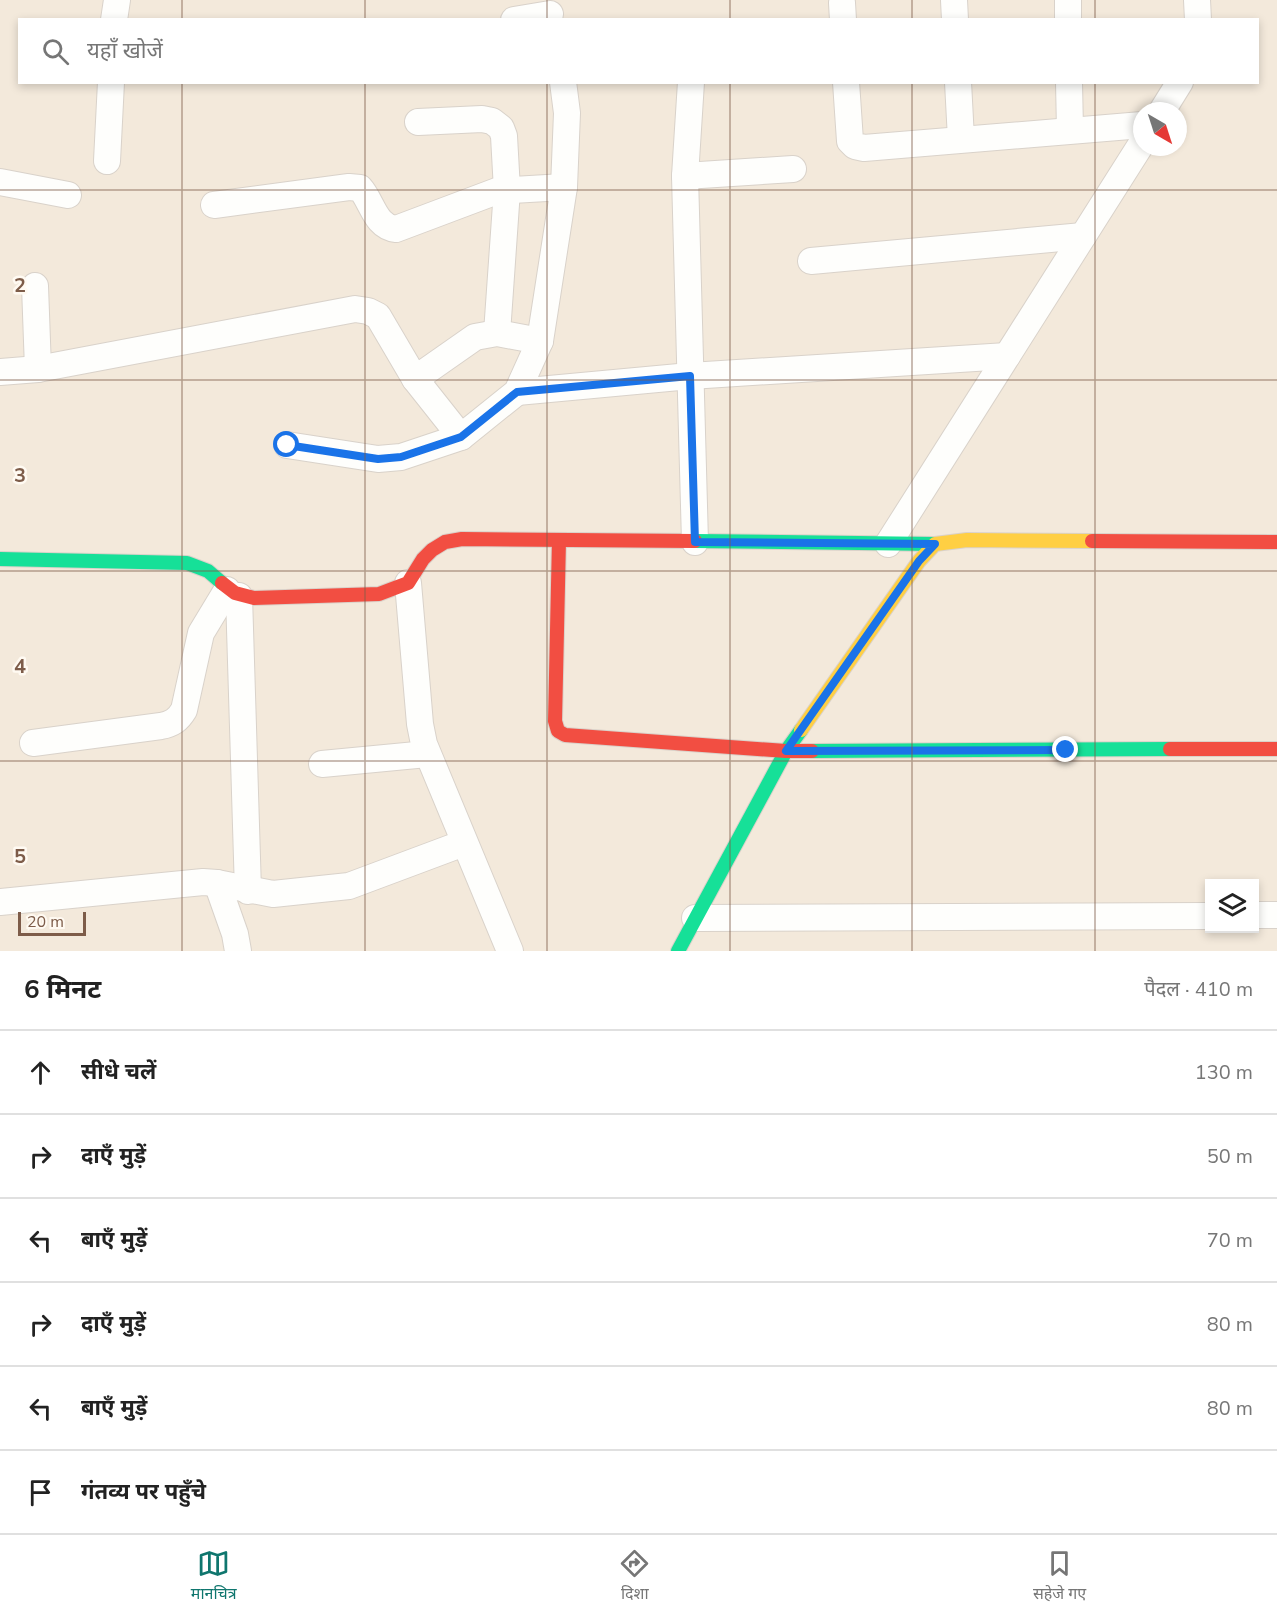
<!DOCTYPE html>
<html lang="hi">
<head>
<meta charset="utf-8">
<style>
  :root { --surface:#fff; --page:#f2f2f2; --text:#222; --muted:#767676; --line:#e0e0e0; --accent:#0f766e }
  body { margin:0; font-family:"Nunito Sans","Noto Sans Devanagari",sans-serif; background:var(--page); color:var(--text) }
  .controls { position:absolute; right:18px; bottom:18px; display:grid; overflow:hidden; border-radius:0px; box-shadow:0 3px 9px #0003 }
  .controls button { width:54px; height:54px; display:grid; place-items:center; padding:0; border:0; border-bottom:2px solid var(--line); background:var(--surface); color:var(--text); font:30px sans-serif }
  .compass { position:absolute; left:1133px; top:102px; width:54px; height:54px; border-radius:50%; background:var(--surface); box-shadow:0 3px 9px #0003; rotate:141deg }
  .scale { position:absolute; left:18px; bottom:15px; width:68px; box-sizing:border-box; padding-left:6px; border:3px solid #7d5c49; border-top:0; font-size:16px; line-height:21px; white-space:nowrap; color:#7d5c49; -webkit-text-stroke:4px #fffaf2; paint-order:stroke }
  .stop { position:absolute; width:18px; height:18px; margin:-14px; border:4px solid #1a73e8; border-radius:50%; background:#fff }
  .stop.end { background:#1a73e8; border-color:#fff; box-shadow:0 2px 6px #0008 }
  .list { margin:0; padding:0; list-style:none }
  h2 { display:flex; justify-content:space-between; align-items:center; height:78px; margin:0; padding:0 24px; font-size:26px }
  h2 small { font-size:20px; font-weight:400; color:var(--muted) }
  .list li { display:grid; grid-template-columns:39px 1fr auto; gap:18px; align-items:center; box-sizing:border-box; height:84px; padding:0 24px; border-top:2px solid var(--line) }
  .list b { display:block; font-size:22px; white-space:nowrap }
  .list em { font-size:20px; font-style:normal; color:var(--muted) }
  .icon { flex:none; width:33px; height:33px; fill:none; stroke:currentColor; stroke-width:2; stroke-linecap:round; stroke-linejoin:round }
  .map { position:relative; flex:none; width:1277px; height:951px; overflow:hidden }
  .search { position:absolute; background:var(--surface); box-shadow:0 3px 9px #0003; left:18px; right:18px; top:18px; height:66px; display:flex; align-items:center; gap:15px; box-sizing:border-box; padding:0 21px; border-radius:0px; color:var(--muted); font-size:22px }
  .sheet { height:582px; background:var(--surface) }
  nav { display:flex; justify-content:space-around; align-items:center; box-sizing:border-box; height:84px; border-top:2px solid var(--line); background:var(--surface); font-size:16px; color:var(--muted) }
  nav a { display:grid; justify-items:center; gap:3px }
  nav .on { color:var(--accent) }
  .map>svg:first-child { display:block }
  .residential { fill:#f3e9db; fill-rule:evenodd }
  .lines { fill:none; stroke-linecap:round; stroke-linejoin:round }
  .street-casing { stroke:#d9d2ca; stroke-width:28 }
  .fast-casing { stroke:#dad2ca; stroke-width:16 }
  .slow-casing { stroke:#dad2ca; stroke-width:16 }
  .jam-casing { stroke:#dad2ca; stroke-width:16 }
  .street { stroke:#fefefc; stroke-width:26 }
  .fast { stroke:#16e098; stroke-width:14 }
  .slow { stroke:#ffcf43; stroke-width:14 }
  .jam { stroke:#f24e42; stroke-width:14 }
  .route { stroke:#1a73e8; stroke-width:8 }
  .grid { fill:none; stroke:#7d5c49; stroke-width:1.5; stroke-opacity:0.55 }
  .grid-label { font-size:20px; text-anchor:middle; font-weight:bold; fill:#7d5c49; stroke:#fffaf2; stroke-width:5; stroke-linejoin:round; paint-order:stroke }
</style>
</head>
<body>
<div class="map">
<svg width="1277" height="951" viewBox="0 0 1277 951">
  <rect width="100%" height="100%" fill="#faf6ee"/>
  <path class="residential" d="M0,0H1277V951H0ZM20,20H1258V82H20ZM1142,111H1178V147H1142ZM1210,884H1254V928H1210Z"/>
  <g class="lines">
    <g class="street-casing">
      <g id="street">
        <path d="M954,0L955,20"/>
        <path d="M1068,0V20"/>
        <path d="M1197,0L1198,20"/>
        <path d="M842,3L843,20"/>
        <path d="M114,20L117,0"/>
        <path d="M514,20L550,14"/>
        <path d="M691,82L685,176L695,542"/>
        <path d="M846,82L850,141L855,146L864,148L1142,125"/>
        <path d="M958,82L961,139"/>
        <path d="M1069,82L1070,130"/>
        <path d="M1162,111L1180,82"/>
        <path d="M418,122L482,119L492,121L501,128L504,136L507,190L497,333"/>
        <path d="M107,161L111,82"/>
        <path d="M685,176L793,169"/>
        <path d="M0,182L68,195"/>
        <path d="M214,205L349,187L360,188C372,201 375,227 396,229L497,191L564,187"/>
        <path d="M811,261L1083,236"/>
        <path d="M35,286L38,369"/>
        <path d="M0,372L38,369L355,309L368,311L378,316L415,379L461,437"/>
        <path d="M415,379L475,337L497,333L540,341"/>
        <path d="M517,392L690,376L1007,356"/>
        <path d="M287,445L378,459L401,457L461,437L517,392L540,341L564,187L567,113L563,82"/>
        <path d="M888,544L1142,143"/>
        <path d="M408,583L420,724L424,744L510,951"/>
        <path d="M239,596L248,891"/>
        <path d="M33,743L161,726C172,724 178,720 184,710L201,633L227,590"/>
        <path d="M322,764L427,754"/>
        <path d="M217,883L235,934L238,951"/>
        <path d="M0,902L203,882L217,883L273,894L349,886L464,843"/>
        <path d="M1254,915H1277"/>
        <path d="M695,918L1210,916"/>
      </g>
    </g>
    <g class="fast-casing">
      <g id="fast">
        <path d="M695,541L935,544"/>
        <path d="M0,559L187,563L208,571L222,583"/>
        <path d="M812,751L1170,749"/>
        <path d="M678,951L786,751L801,730"/>
      </g>
    </g>
    <g class="slow-casing">
      <path id="slow" d="M801,730L919,561L935,544L967,540L1092,541"/>
    </g>
    <g class="jam-casing">
      <g id="jam">
        <path d="M559,540L555,721L558,731L565,735L786,751H812"/>
        <path d="M1092,541L1277,542"/>
        <path d="M222,583L235,593L254,598L379,594L408,583L423,559L432,550L445,542L462,539L695,541"/>
        <path d="M1170,749H1277"/>
      </g>
    </g>
    <use href="#street" class="street"/>
    <use href="#fast" class="fast"/>
    <use href="#slow" class="slow"/>
    <use href="#jam" class="jam"/>
  </g>
  <g class="lines">
    <path class="route" d="M287,445L378,459L401,457L461,437L517,392L690,376L695,542L935,544L919,561L786,751L1066,750"/>
  </g>
  <path class="grid" d="M182,0V20M365,0V20M547,0V20M730,0V20M912,0V20M1095,0V20M182,82V951M365,82V951M547,82V951M730,82V951M912,82V951M1095,82V951M0,190H1277M0,380H1277M0,571H1277M0,761H1277"/>
  <g class="grid-label">
    <text x="20" y="292">2</text>
    <text x="20" y="482">3</text>
    <text x="20" y="673">4</text>
    <text x="20" y="863">5</text>
  </g>
</svg>
<div class="controls">
<button><svg class="icon" aria-label="layers" viewBox="0 0 24 24"><path d="M12 4l9 5-9 5-9-5zM3 14l9 5 9-5"/></svg></button>
</div>
<svg class="compass" viewBox="-18 -18 36 36"><path d="M0-13l5 13h-10z" fill="#e53935"/><path d="M0 13l5-13h-10z" fill="#767676"/></svg>
<div class="scale">20 m</div>
<div class="stop" style="left:287px;top:445px"></div>
<div class="stop end" style="left:1066px;top:750px"></div>
<div class="search"><svg class="icon" aria-label="search" viewBox="0 0 24 24"><circle cx="10" cy="10" r="6"/><path d="M15 15l6 6"/></svg>यहाँ खोजें</div>
</div>
<section class="sheet">
<h2>6 मिनट<small>पैदल · 410 m</small></h2>
<ul class="list">
<li><svg class="icon" aria-label="ahead" viewBox="0 0 24 24"><path d="M12 20V5M6 11l6-6 6 6"/></svg><div><b>सीधे चलें</b></div><em>130 m</em></li>
<li><svg class="icon" aria-label="right" viewBox="0 0 24 24"><path d="M7 20v-9h11M14 6l5 5-5 5"/></svg><div><b>दाएँ मुड़ें</b></div><em>50 m</em></li>
<li><svg class="icon" aria-label="left" viewBox="0 0 24 24"><path d="M17 20v-9H6M10 6l-5 5 5 5"/></svg><div><b>बाएँ मुड़ें</b></div><em>70 m</em></li>
<li><svg class="icon" aria-label="right" viewBox="0 0 24 24"><path d="M7 20v-9h11M14 6l5 5-5 5"/></svg><div><b>दाएँ मुड़ें</b></div><em>80 m</em></li>
<li><svg class="icon" aria-label="left" viewBox="0 0 24 24"><path d="M17 20v-9H6M10 6l-5 5 5 5"/></svg><div><b>बाएँ मुड़ें</b></div><em>80 m</em></li>
<li><svg class="icon" aria-label="arrive" viewBox="0 0 24 24"><path d="M6 21V4h12l-3 4 3 4H6"/></svg><div><b>गंतव्य पर पहुँचे</b></div></li>
</ul>
</section>
<nav>
<a class="on"><svg class="icon" aria-label="map" viewBox="0 0 24 24"><path d="M3 6l6-2 6 2 6-2v14l-6 2-6-2-6 2zM9 4v14M15 6v14"/></svg>मानचित्र</a>
<a><svg class="icon" aria-label="directions" viewBox="0 0 24 24"><path d="M12 3l9 9-9 9-9-9zM9 14v-3h6M13 9l2 2-2 2"/></svg>दिशा</a>
<a><svg class="icon" aria-label="saved" viewBox="0 0 24 24"><path d="M7 4h10v16l-5-4-5 4z"/></svg>सहेजे गए</a>
</nav>
</body>
</html>
